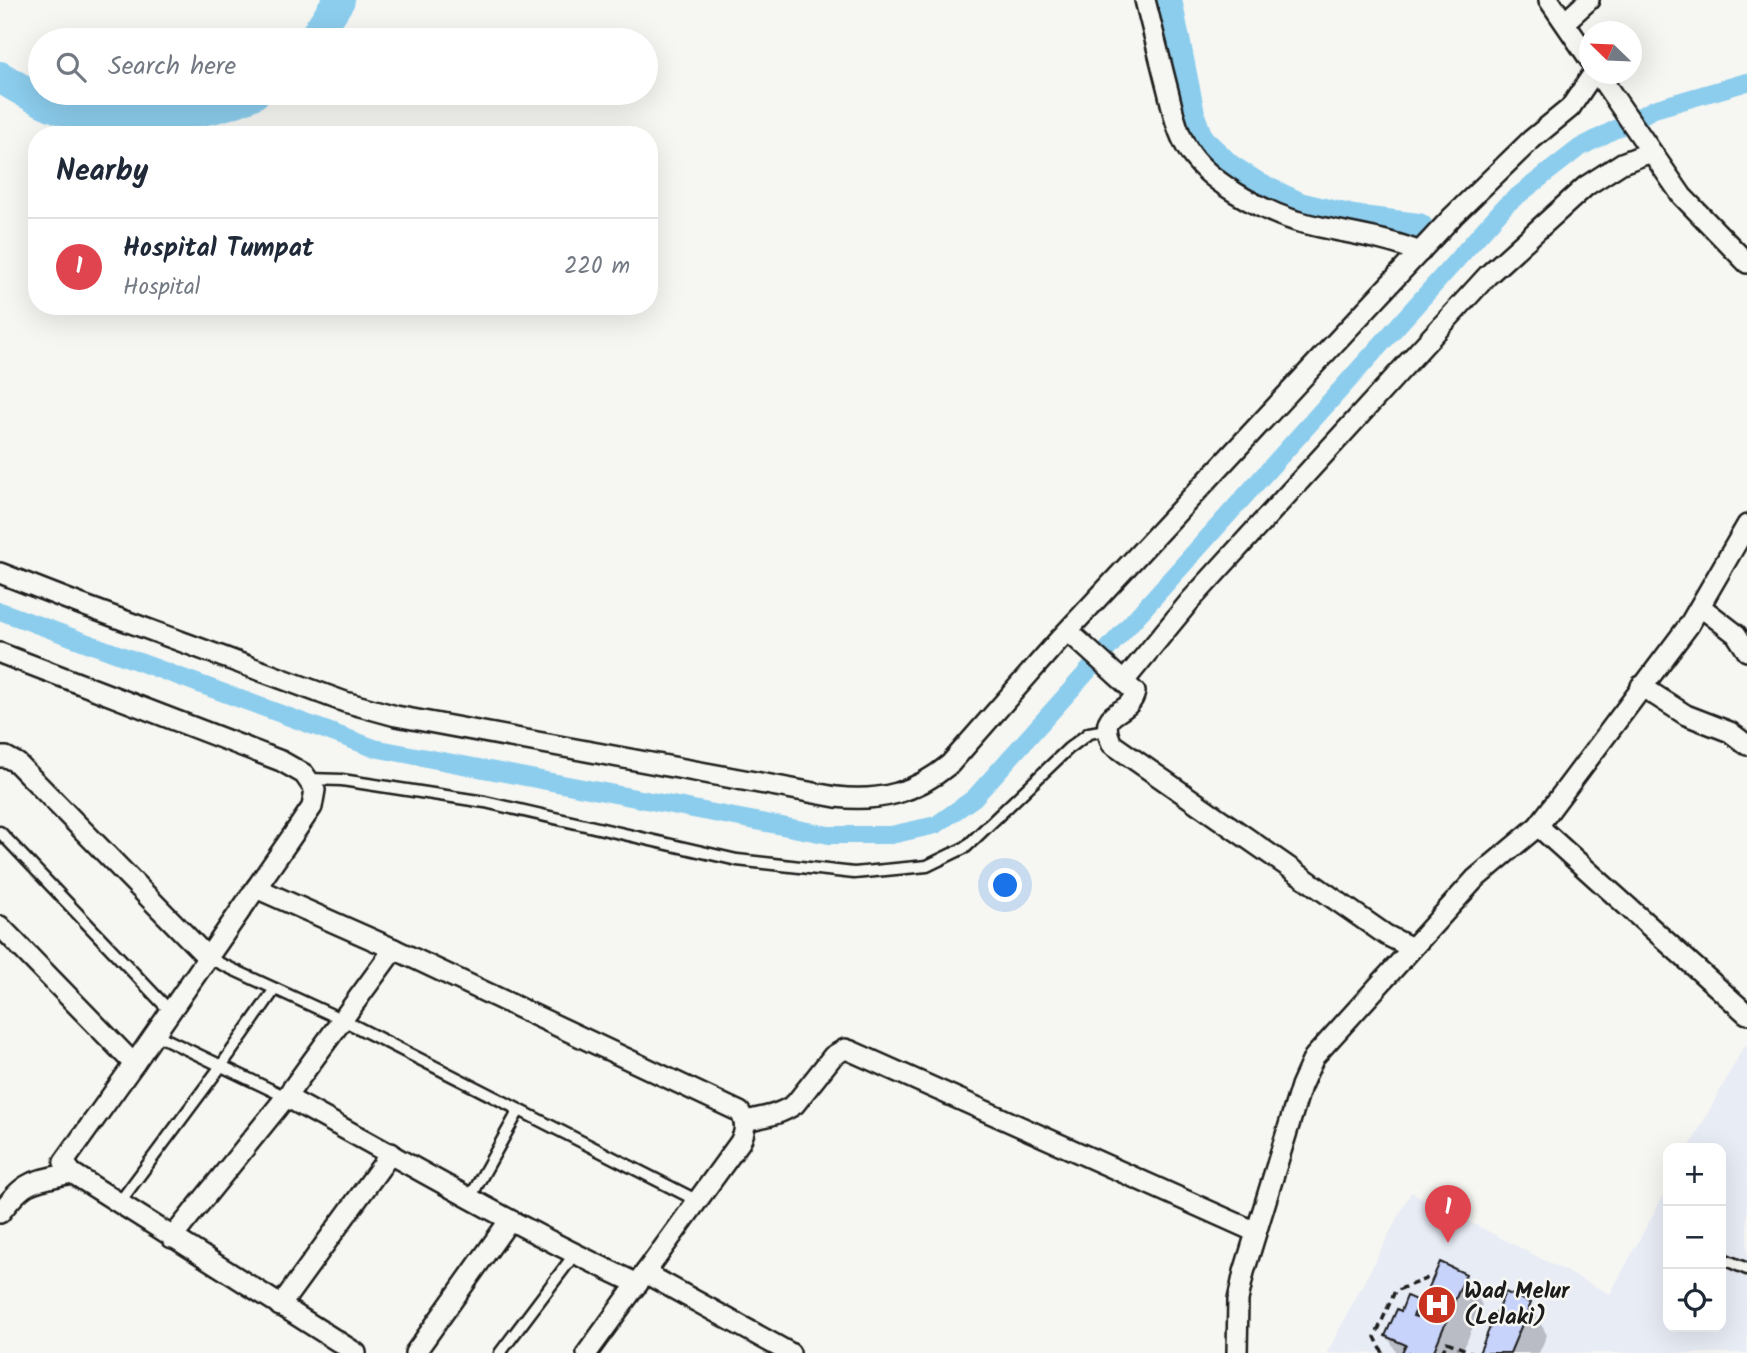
<!DOCTYPE html>
<html lang="en">
<head>
<meta charset="utf-8">
<style>
  :root { --surface:#fff; --page:#f6f6f7; --text:#1f2937; --muted:#747a83; --line:#e0e1e3; --accent:#c8321e }
  body { margin:0; font-family:Kalam,sans-serif; background:var(--page); color:var(--text) }
  .controls { position:absolute; right:21px; bottom:21px; display:grid; overflow:hidden; border-radius:14px; box-shadow:0 7px 28px #0002 }
  .controls button { width:63px; height:63px; display:grid; place-items:center; padding:0; border:0; border-bottom:2px solid var(--line); background:var(--surface); color:var(--text); font:35px sans-serif }
  .compass { position:absolute; left:1579px; top:21px; width:63px; height:63px; border-radius:50%; background:var(--surface); box-shadow:0 7px 28px #0002; rotate:293deg }
  .you { position:absolute; left:1006px; top:886px; width:24px; height:24px; margin:-18px; border:5px solid #fff; border-radius:50%; background:#1a73e8; box-shadow:0 0 0 10px #1a73e833 }
  .badge { display:grid; place-items:center; width:46px; height:46px; border-radius:50%; background:var(--accent); color:#fff; font-size:23px; font-weight:700 }
  .pin { position:absolute; translate:-50% -58px; filter:drop-shadow(0 2px 4px #0008) }
  .pin::after { content:''; position:absolute; top:37px; width:24px; height:21px; background:inherit; clip-path:polygon(0 0,100% 0,50% 100%) }
  .list { margin:0; padding:0; list-style:none }
  h2 { display:flex; justify-content:space-between; align-items:center; height:91px; margin:0; padding:0 28px; font-size:30px }
  h2 small { font-size:23px; font-weight:400; color:var(--muted) }
  .list li { display:grid; grid-template-columns:46px 1fr auto; gap:21px; align-items:center; box-sizing:border-box; height:98px; padding:0 28px; border-top:2px solid var(--line) }
  .list b { display:block; font-size:26px; white-space:nowrap }
  .list p { margin:0; font-size:23px; white-space:nowrap; color:var(--muted) }
  .list em { font-size:23px; font-style:normal; color:var(--muted) }
  .icon { flex:none; width:38px; height:38px; fill:none; stroke:currentColor; stroke-width:2; stroke-linecap:round; stroke-linejoin:round }
  .map { position:relative; flex:none; width:1747px; height:1353px; overflow:hidden }
  .search { position:absolute; background:var(--surface); box-shadow:0 7px 28px #0002; left:28px; top:28px; width:630px; height:77px; display:flex; align-items:center; gap:18px; box-sizing:border-box; padding:0 24px; border-radius:38px; color:var(--muted); font-size:26px }
  .panel { position:absolute; background:var(--surface); box-shadow:0 7px 28px #0002; left:28px; top:126px; width:630px; height:189px; border-radius:28px }
  .map>svg:first-child { display:block }
  .built { fill:#e8ecf5 }
  .shadow { fill:#0003 }
  .lines { fill:none; stroke-linecap:round; stroke-linejoin:round }
  .canal { stroke:#8ccded; stroke-width:18 }
  .river { stroke:#8ccded; stroke-width:32 }
  .building { fill:#c8d3fb; stroke:#1c1c1c; stroke-width:2 }
  .lane-casing { stroke:#1c1c1c; stroke-width:15 }
  .street-casing { stroke:#1c1c1c; stroke-width:24 }
  .path { stroke:#1c1c1c; stroke-width:3.5; stroke-dasharray:7 5; stroke-linecap:butt }
  .lane { stroke:#f6f6f2; stroke-width:10 }
  .street { stroke:#f6f6f2; stroke-width:19 }
  .labels { text-anchor:middle; dominant-baseline:central; stroke-width:5; stroke-linejoin:round; paint-order:stroke }
  .poi-label { font-size:23px; font-weight:bold; fill:#1c1c1c; stroke:#f6f6f2; text-anchor:start }
</style>
</head>
<body>
<div class="map">
<svg width="1747" height="1353" viewBox="0 0 1747 1353">
  <rect width="100%" height="100%" fill="#f6f6f2"/>
  <filter id="ink" filterUnits="userSpaceOnUse"><feTurbulence type="fractalNoise" baseFrequency=".0143" numOctaves="2"/><feDisplacementMap in="SourceGraphic" scale="14" xChannelSelector="R" yChannelSelector="G"/><feConvolveMatrix kernelMatrix="1 2 1 2 8 2 1 2 1" color-interpolation-filters="sRGB"/></filter>
  <g filter="url(#ink)">
    <path class="built" d="M1744,1046L1747,1048V1353H1327L1411,1192L1610,1294L1668,1187V1327H1721V1148H1689Z"/>
    <g class="shadow">
      <path d="M1465,1275L1482,1305L1462,1353H1397L1387,1336L1402,1313L1418,1303L1422,1309Z"/>
      <path d="M1530,1305L1547,1335L1539,1353H1481Z"/>
    </g>
    <g class="lines">
      <path class="canal" d="M0,611L374,748L829,835H891L936,825L974,798L1506,205L1579,148L1654,109L1747,82"/>
      <g class="river">
        <path d="M1166,0L1190,119L1198,141L1227,169L1258,189L1299,208L1353,221L1418,229"/>
        <path d="M313,40L339,0"/>
        <path d="M0,77C22,90 43,103 68,111C110,125 215,115 254,93"/>
      </g>
    </g>
    <g class="building">
      <path d="M1440,1262L1466,1274L1433,1353H1402L1406,1345L1385,1336L1397,1309L1401,1311L1407,1296L1420,1302L1413,1316L1416,1317Z"/>
      <path d="M1505,1292L1531,1303L1510,1353H1479Z"/>
    </g>
    <g class="lines">
      <g class="lane-casing">
        <g id="lane">
          <path d="M308,779L342,780L485,802L737,860L854,873L927,866L966,847L1068,749L1089,733L1106,730"/>
          <path d="M0,832L169,1010"/>
          <path d="M208,958L343,1020L698,1201"/>
          <path d="M155,1034L286,1097"/>
          <path d="M470,1198L519,1110"/>
          <path d="M119,1203L221,1066L275,989"/>
          <path d="M1721,1258L1747,1269"/>
          <path d="M500,1353L574,1255"/>
        </g>
      </g>
      <g class="street-casing">
        <g id="street">
          <path d="M1145,0C1152,28 1159,55 1166,83C1172,105 1175,128 1187,148C1206,181 1261,210 1296,221C1339,233 1377,235 1420,252"/>
          <path d="M1549,0L1590,60"/>
          <path d="M1565,22L1589,0"/>
          <path d="M1598,74L1682,196L1747,263"/>
          <path d="M0,573L77,603L345,702L396,716L836,797C880,802 915,793 950,764L1057,642L1453,216L1531,140L1570,108L1593,74"/>
          <path d="M1701,607L1736,634L1747,651"/>
          <path d="M1068,631L1135,692C1130,718 1095,707 1112,744L1386,935L1412,948"/>
          <path d="M0,653L281,761L304,774L315,790L312,807L297,829L134,1064L64,1162L72,1173L356,1353"/>
          <path d="M1125,680L1190,601L1488,275L1586,186L1622,163L1651,152"/>
          <path d="M1641,686L1686,715L1730,732L1747,745"/>
          <path d="M0,757H6L17,763L208,958"/>
          <path d="M1538,826L1747,1014"/>
          <path d="M256,888L394,949L740,1112C746,1123 746,1131 740,1142L587,1353"/>
          <path d="M0,926L134,1064"/>
          <path d="M286,1097C403,1160 517,1228 638,1284"/>
          <path d="M745,1121C763,1117 780,1115 795,1104L833,1056L845,1049L851,1051L1256,1232"/>
          <path d="M0,1213C26,1179 31,1182 72,1173"/>
          <path d="M172,1238L286,1097L394,949"/>
          <path d="M645,1273L790,1353"/>
          <path d="M280,1306L391,1153"/>
          <path d="M415,1353L509,1221"/>
          <path d="M1237,1353L1238,1300L1244,1272L1301,1086L1314,1057L1475,879L1538,826L1689,625L1747,525"/>
        </g>
      </g>
      <g class="path">
        <path d="M1383,1353L1375,1337L1395,1291L1428,1278"/>
        <path d="M1442,1353L1447,1342L1473,1353"/>
      </g>
      <use href="#lane" class="lane"/>
      <use href="#street" class="street"/>
    </g>
  </g>
  <defs>
    <g id="hospital-disc" transform="scale(2.0125)"><circle r="9.5" fill="#c8321e" stroke="#f6f6f2"/><path d="M-5-5h3v3.5h4V-5h3V5h-3V1.5h-4V5h-3Z" fill="#fff"/></g>
  </defs>
  <g fill-rule="evenodd">
    <use href="#hospital-disc" x="1437" y="1305"/>
  </g>
  <g class="labels">
    <g class="poi-label">
      <text x="1464" y="1292">Wad Melur<tspan x="1464" dy="26">(Lelaki)</tspan></text>
    </g>
  </g>
</svg>
<div class="controls">
<button>+</button>
<button>−</button>
<button><svg class="icon" aria-label="locate" viewBox="0 0 24 24"><circle cx="12" cy="12" r="6"/><path d="M12 2v4M12 18v4M2 12h4M18 12h4"/></svg></button>
</div>
<svg class="compass" viewBox="-18 -18 36 36"><path d="M0-13l5 13h-10z" fill="#e53935"/><path d="M0 13l5-13h-10z" fill="#747a83"/></svg>
<div class="you"></div>
<div class="pin badge" style="left:1448px;top:1243px;background:#e0444e">1</div>
<div class="search"><svg class="icon" aria-label="search" viewBox="0 0 24 24"><circle cx="10" cy="10" r="6"/><path d="M15 15l6 6"/></svg>Search here</div>
<section class="panel">
<h2>Nearby<small></small></h2>
<ul class="list">
<li><span class="badge" style="background:#e0444e">1</span><div><b>Hospital Tumpat</b><p>Hospital</p></div><em>220 m</em></li>
</ul>
</section>
</div>
</body>
</html>
